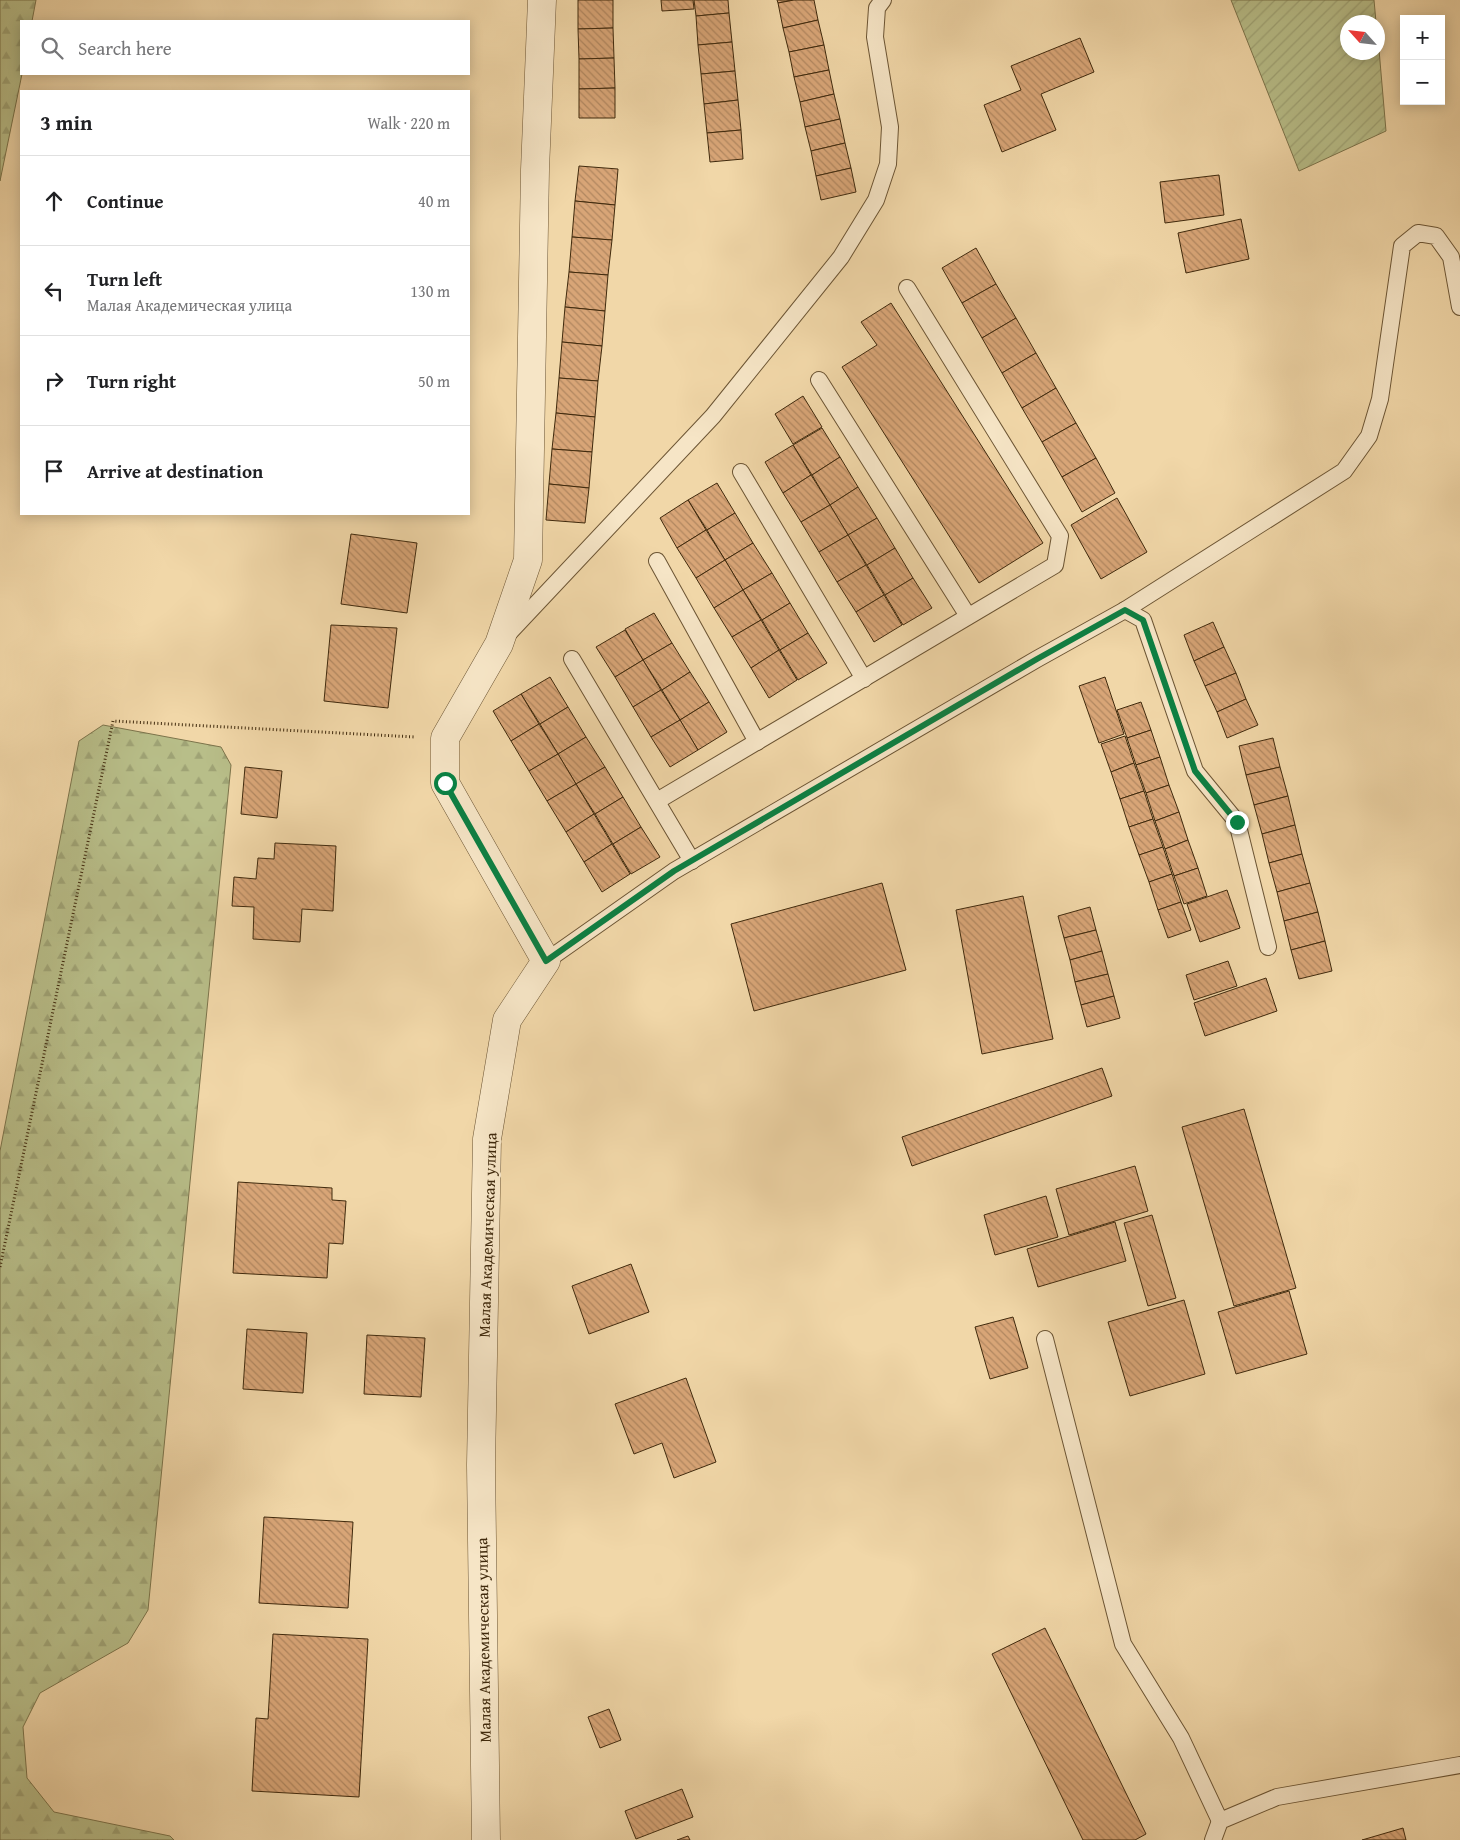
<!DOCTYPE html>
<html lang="en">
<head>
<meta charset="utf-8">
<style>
  :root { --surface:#fff; --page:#f2f2f2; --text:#202124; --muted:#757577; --line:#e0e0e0 }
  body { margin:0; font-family:"Gentium Book Plus",serif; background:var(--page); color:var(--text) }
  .controls { position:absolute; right:15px; top:15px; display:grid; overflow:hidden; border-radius:0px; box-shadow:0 2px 12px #0003 }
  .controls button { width:45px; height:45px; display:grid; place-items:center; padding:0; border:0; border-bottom:1px solid var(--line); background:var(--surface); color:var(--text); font:25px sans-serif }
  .compass { position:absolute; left:1340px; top:15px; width:45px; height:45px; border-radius:50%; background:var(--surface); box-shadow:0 2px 12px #0003; rotate:297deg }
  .stop { position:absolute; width:15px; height:15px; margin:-11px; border:4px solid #0b8043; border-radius:50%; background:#fff }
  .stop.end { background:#0b8043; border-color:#fff; box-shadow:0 1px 5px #0008 }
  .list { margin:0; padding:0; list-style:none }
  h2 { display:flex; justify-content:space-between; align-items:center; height:65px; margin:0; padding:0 20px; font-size:21px }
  h2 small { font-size:16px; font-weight:400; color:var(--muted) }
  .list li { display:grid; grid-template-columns:32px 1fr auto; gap:15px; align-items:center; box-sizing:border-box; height:90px; padding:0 20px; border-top:1px solid var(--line) }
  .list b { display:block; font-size:19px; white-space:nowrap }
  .list p { margin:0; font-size:16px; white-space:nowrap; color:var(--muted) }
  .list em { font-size:16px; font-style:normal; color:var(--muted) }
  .icon { flex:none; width:28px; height:28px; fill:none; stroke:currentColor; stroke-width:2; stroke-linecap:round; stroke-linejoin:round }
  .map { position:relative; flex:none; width:1460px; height:1840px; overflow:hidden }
  .search { position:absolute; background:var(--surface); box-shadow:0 2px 12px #0003; left:20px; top:20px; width:450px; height:55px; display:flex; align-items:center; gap:12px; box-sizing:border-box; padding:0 18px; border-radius:0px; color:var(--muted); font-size:19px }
  .panel { position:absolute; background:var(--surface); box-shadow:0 2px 12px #0003; left:20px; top:90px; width:450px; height:425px; border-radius:0px }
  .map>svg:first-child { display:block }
  .forest { fill:url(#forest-firs); stroke:#7c744b }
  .garden { fill:url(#garden-furrows); stroke:#7c744b }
  .building { fill:url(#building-back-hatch); stroke:#402a0d }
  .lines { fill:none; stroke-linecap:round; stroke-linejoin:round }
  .lane-casing { stroke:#6c5534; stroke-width:18 }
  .street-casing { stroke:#6c5534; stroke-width:29 }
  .path { stroke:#402a0d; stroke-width:3; stroke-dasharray:1 2.5; stroke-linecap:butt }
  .lane { stroke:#f6e5c6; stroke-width:16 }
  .street { stroke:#f6e5c6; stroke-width:28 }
  .route { stroke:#0b8043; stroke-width:6 }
  .labels { text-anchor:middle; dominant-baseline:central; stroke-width:4.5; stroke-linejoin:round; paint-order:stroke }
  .street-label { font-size:16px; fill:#402a0d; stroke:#f6e5c6 }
</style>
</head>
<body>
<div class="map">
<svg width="1460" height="1840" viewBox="0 0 1460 1840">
  <defs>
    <pattern id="forest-firs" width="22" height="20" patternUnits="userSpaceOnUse" patternTransform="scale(1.25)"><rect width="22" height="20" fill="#b8be89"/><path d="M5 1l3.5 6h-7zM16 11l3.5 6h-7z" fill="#9fa375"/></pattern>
    <pattern id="garden-furrows" width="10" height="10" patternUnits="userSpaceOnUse" patternTransform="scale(1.25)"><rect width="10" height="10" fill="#b8be89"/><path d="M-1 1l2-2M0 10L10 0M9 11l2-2" fill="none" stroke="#9fa375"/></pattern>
    <pattern id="building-back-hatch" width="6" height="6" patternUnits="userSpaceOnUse" patternTransform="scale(1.25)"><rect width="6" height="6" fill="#d8a577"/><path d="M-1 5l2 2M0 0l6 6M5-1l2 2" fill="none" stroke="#b18760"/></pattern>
  </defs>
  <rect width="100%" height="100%" fill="#f1d7a8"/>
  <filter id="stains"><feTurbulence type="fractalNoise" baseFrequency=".004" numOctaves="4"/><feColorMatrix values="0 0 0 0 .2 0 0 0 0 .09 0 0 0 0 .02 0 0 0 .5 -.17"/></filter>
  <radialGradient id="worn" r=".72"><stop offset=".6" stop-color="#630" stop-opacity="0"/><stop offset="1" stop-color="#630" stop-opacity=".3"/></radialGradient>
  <g class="forest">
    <path d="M0,0H36L32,21H21L22,74L0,181Z"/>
    <path d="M103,725L221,747L231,765L148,1610L128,1643L40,1693L23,1727L27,1778L54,1812L170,1836L174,1840H0V1151L79,741Z"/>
  </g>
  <path class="garden" d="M1231,0H1374L1376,22H1348V52H1378V38L1386,131L1299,171Z"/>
  <g class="building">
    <path d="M578,0H613V28L578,29Z"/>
    <path d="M661,0H693L694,9L662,11Z"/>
    <path d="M694,0H728L729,13L696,16Z"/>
    <path d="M777,0H794L778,3Z"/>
    <path d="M794,0H814L818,20L783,28L778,3Z"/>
    <path d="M729,13L732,42L698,45L696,16Z"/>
    <path d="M818,20L824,45L789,52L783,28Z"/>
    <path d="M613,28L614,58L579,59L578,29Z"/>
    <path d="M1080,38L1094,72L1041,94L1056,130L1002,152L984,105L1021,90L1011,66Z"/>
    <path d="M732,42L735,71L701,74L698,45Z"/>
    <path d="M824,45L829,70L794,77L789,52Z"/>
    <path d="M614,58L615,88L579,89V59Z"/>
    <path d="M829,70L834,94L800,102L794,77Z"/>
    <path d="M735,71L738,100L704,104L701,74Z"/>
    <path d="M615,88V118H579V89Z"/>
    <path d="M834,94L840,119L805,127L800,102Z"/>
    <path d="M738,100L741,130L707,133L704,104Z"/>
    <path d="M840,119L845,143L811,151L805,127Z"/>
    <path d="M741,130L743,159L710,162L707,133Z"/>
    <path d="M845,143L851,168L816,176L811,151Z"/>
    <path d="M579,166L618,169L615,205L575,201Z"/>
    <path d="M851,168L856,192L821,200L816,176Z"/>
    <path d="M1219,175L1224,215L1165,223L1160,182Z"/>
    <path d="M575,201L615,205L612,240L572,237Z"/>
    <path d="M1241,219L1249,259L1186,273L1178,233Z"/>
    <path d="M572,237L612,240L608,275L569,272Z"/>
    <path d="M976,248L996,284L962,303L942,268Z"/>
    <path d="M569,272L608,275L605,311L565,307Z"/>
    <path d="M996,284L1016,318L982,338L962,303Z"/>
    <path d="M891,303L1043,543L979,583L842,367L877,345L861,322Z"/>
    <path d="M565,307L605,311L602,346L562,342Z"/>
    <path d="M1016,318L1036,353L1002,373L982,338Z"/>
    <path d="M562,342L602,346L598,381L559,378Z"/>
    <path d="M1036,353L1056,388L1022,408L1002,373Z"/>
    <path d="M559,378L598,381L595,417L556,413Z"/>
    <path d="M1056,388L1076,423L1042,442L1022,408Z"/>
    <path d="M803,396L822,427L793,444L775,414Z"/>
    <path d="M556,413L595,417L592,452L552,449Z"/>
    <path d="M1076,423L1096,458L1062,477L1042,442Z"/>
    <path d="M822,428L840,457L812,475L793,445Z"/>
    <path d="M793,445L811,475L783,493L765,462Z"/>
    <path d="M552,449L592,452L589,488L549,484Z"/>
    <path d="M840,457L858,487L830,505L812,475Z"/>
    <path d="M1096,458L1115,493L1082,512L1062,477Z"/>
    <path d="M811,475L830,505L801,522L783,493Z"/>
    <path d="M717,483L735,513L707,530L688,500Z"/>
    <path d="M549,484L589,488L585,523L546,520Z"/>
    <path d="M858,487L877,518L848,535L830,505Z"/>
    <path d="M1117,498L1147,552L1101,579L1071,525Z"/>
    <path d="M688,500L706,530L677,548L660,518Z"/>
    <path d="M830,505L848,535L819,552L801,522Z"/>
    <path d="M735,513L753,543L725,560L707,530Z"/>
    <path d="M877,518L895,548L867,565L848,535Z"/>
    <path d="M706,530L725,560L696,578L677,548Z"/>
    <path d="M351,534L417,543L407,613L341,604Z"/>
    <path d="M848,535L866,565L837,582L819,552Z"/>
    <path d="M753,543L772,573L743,590L725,560Z"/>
    <path d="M895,548L913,578L885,595L867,565Z"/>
    <path d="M725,560L743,590L714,608L696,578Z"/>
    <path d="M866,565L884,595L856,612L837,582Z"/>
    <path d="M772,573L790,603L762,620L743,590Z"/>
    <path d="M913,578L932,608L903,625L885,595Z"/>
    <path d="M743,590L761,620L732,637L714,608Z"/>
    <path d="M884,595L902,625L874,642L856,612Z"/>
    <path d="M790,603L808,633L780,650L762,620Z"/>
    <path d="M654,613L672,643L643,660L625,629Z"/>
    <path d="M761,620L779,650L751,668L732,637Z"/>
    <path d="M1213,622L1224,647L1194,661L1184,635Z"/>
    <path d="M331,625L397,628L388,708L324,701Z"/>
    <path d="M625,630L643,660L615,677L596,647Z"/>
    <path d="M808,633L827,663L798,680L780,650Z"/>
    <path d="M672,643L690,672L662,690L643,660Z"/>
    <path d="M1224,647L1236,673L1205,686L1194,661Z"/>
    <path d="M779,650L797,680L769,698L751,668Z"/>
    <path d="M643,660L661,690L633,707L615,677Z"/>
    <path d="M690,672L709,702L680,720L662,690Z"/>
    <path d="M1236,673L1246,699L1217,712L1205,686Z"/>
    <path d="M550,677L568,707L540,724L521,694Z"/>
    <path d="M1105,677L1124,734L1099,743L1079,686Z"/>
    <path d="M661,690L680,720L651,737L633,707Z"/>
    <path d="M521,694L539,724L511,741L493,711Z"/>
    <path d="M1246,699L1258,725L1227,738L1217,712Z"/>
    <path d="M709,702L727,732L698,750L680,720Z"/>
    <path d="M1141,702L1151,730L1127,738L1117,710Z"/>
    <path d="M568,707L586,737L558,754L540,724Z"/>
    <path d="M680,720L698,750L670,767L651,737Z"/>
    <path d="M539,724L558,754L529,771L511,741Z"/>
    <path d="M1151,730L1160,757L1136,765L1127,738Z"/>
    <path d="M1125,736L1134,763L1111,772L1101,744Z"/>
    <path d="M586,737L605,767L576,784L558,754Z"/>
    <path d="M1273,738L1280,767L1246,775L1239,746Z"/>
    <path d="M558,754L576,784L547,801L529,771Z"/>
    <path d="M1160,757L1169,785L1146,793L1136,765Z"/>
    <path d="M1134,763L1144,791L1120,799L1111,772Z"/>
    <path d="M245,767L282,771L277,818L241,814Z"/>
    <path d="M605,767L623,797L595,814L576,784Z"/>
    <path d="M1280,767L1288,796L1254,805L1246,775Z"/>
    <path d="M576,784L594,814L566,832L547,801Z"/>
    <path d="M1169,785L1179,812L1155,821L1146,793Z"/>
    <path d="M1144,791L1153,819L1129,827L1120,799Z"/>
    <path d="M1288,796L1295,825L1262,834L1254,805Z"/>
    <path d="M623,797L641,827L613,844L595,814Z"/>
    <path d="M1179,812L1188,840L1165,849L1155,821Z"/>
    <path d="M594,814L612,844L584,862L566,832Z"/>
    <path d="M1153,819L1163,847L1139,855L1129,827Z"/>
    <path d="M1295,825L1302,854L1269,863L1262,834Z"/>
    <path d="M641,827L660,857L631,874L613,844Z"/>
    <path d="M1188,840L1198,868L1174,876L1165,849Z"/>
    <path d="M275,843L336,846L333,911L302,909L300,942L253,939L254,907L232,906L234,877L256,879L258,858L274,859Z"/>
    <path d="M612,844L630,874L602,892L584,862Z"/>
    <path d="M1163,847L1172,874L1149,882L1139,855Z"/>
    <path d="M1302,854L1310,883L1277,892L1269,863Z"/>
    <path d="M1198,868L1207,896L1184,904L1174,876Z"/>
    <path d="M1172,874L1181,902L1158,910L1149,882Z"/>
    <path d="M882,883L906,970L754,1011L731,924Z"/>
    <path d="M1310,883L1318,912L1284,921L1277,892Z"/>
    <path d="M1227,890L1240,928L1200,942L1187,904Z"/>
    <path d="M1023,896L1053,1039L982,1054L956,910Z"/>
    <path d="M1181,902L1191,930L1168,938L1158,910Z"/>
    <path d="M1090,907L1096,930L1064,938L1058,916Z"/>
    <path d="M1318,912L1325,941L1291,950L1284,921Z"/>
    <path d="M1096,930L1102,951L1070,960L1064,938Z"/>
    <path d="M1325,941L1332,971L1299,979L1291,950Z"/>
    <path d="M1102,951L1108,974L1075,982L1070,960Z"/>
    <path d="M1228,961L1237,986L1194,1000L1186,975Z"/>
    <path d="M1108,974L1114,996L1081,1005L1075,982Z"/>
    <path d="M1266,978L1277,1011L1205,1036L1194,1003Z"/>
    <path d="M1114,996L1120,1018L1087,1027L1081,1005Z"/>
    <path d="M1102,1068L1112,1096L912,1166L902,1137Z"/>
    <path d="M1244,1109L1296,1288L1234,1306L1182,1127Z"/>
    <path d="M1135,1166L1148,1211L1069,1235L1056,1189Z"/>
    <path d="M238,1182L332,1188V1200L346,1201L343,1244L329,1243L327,1278L233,1273Z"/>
    <path d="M1046,1196L1058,1237L995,1255L984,1215Z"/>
    <path d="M1152,1215L1176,1298L1148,1306L1124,1223Z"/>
    <path d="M1115,1222L1126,1261L1038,1287L1027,1249Z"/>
    <path d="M631,1264L649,1312L589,1334L572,1286Z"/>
    <path d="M1289,1291L1307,1354L1236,1374L1218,1312Z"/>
    <path d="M1184,1300L1205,1374L1130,1396L1108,1322Z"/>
    <path d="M1013,1317L1028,1368L990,1379L975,1327Z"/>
    <path d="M247,1329L307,1333L303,1393L243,1389Z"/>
    <path d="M367,1335L425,1338L421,1397L364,1394Z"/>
    <path d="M686,1378L716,1462L674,1478L662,1443L634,1454L615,1404Z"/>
    <path d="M264,1517L353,1522L348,1608L259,1603Z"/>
    <path d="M1045,1628L1146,1834L1135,1840H1083L992,1654Z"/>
    <path d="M273,1634L368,1639L359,1797L252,1791L256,1718L268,1719Z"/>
    <path d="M609,1709L621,1740L600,1748L588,1717Z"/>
    <path d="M682,1789L693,1817L636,1839L625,1811Z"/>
    <path d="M1403,1828L1406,1840H1362Z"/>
    <path d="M688,1836L690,1840H677Z"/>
  </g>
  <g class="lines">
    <g class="lane-casing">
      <g id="lane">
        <path d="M819,380L968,616"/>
        <path d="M741,472L864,679"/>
        <path d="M657,561L757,742"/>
        <path d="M1125,610L1143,620L1195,771L1237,822L1268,947"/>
        <path d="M507,635L713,416L841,257L876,200L888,164L890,127L875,37L877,8L883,0"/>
        <path d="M572,659L692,861"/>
        <path d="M657,801L1055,565L1060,536L907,288"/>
        <path d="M546,961L674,871L1037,659L1125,610L1344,471L1369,436L1380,399L1402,246L1418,233L1436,236L1451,257L1460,307"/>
        <path d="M1045,1339L1123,1644L1181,1738L1220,1821"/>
        <path d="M1213,1840L1220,1821L1277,1797L1460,1765"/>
      </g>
    </g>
    <g class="street-casing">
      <path id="street" d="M486,1840L481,1465L487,1139L507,1020L546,961L445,783V738L499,644L528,560L535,170L542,0"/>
    </g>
    <path class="path" d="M0,1267L113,721L415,737"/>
    <use href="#lane" class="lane"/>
    <use href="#street" class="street"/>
  </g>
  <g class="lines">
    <path class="route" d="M445,783L546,961L674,871L1037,659L1125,610L1143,620L1195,771L1237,822"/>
  </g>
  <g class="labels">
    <g class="street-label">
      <text transform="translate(487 1235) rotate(-88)">Малая Академическая улица</text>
      <text transform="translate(483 1640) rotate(-91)">Малая Академическая улица</text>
    </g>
  </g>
  <rect width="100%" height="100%" filter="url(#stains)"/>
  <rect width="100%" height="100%" fill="url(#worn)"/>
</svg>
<div class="controls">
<button>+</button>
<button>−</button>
</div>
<svg class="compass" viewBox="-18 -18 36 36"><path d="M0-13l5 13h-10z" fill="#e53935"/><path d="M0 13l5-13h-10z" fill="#757577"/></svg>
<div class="stop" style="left:445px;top:783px"></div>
<div class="stop end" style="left:1237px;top:822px"></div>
<div class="search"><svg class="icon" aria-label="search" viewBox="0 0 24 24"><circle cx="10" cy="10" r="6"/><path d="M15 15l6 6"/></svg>Search here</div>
<section class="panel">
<h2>3 min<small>Walk · 220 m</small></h2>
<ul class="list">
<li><svg class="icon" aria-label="ahead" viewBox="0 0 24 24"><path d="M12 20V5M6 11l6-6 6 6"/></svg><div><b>Continue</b></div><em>40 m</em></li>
<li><svg class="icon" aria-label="left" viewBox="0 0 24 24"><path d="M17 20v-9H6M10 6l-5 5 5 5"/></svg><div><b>Turn left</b><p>Малая Академическая улица</p></div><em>130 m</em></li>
<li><svg class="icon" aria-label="right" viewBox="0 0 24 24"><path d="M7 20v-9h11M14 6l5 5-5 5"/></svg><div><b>Turn right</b></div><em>50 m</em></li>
<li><svg class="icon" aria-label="arrive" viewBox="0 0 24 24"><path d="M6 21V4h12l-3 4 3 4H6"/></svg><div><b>Arrive at destination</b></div></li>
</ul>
</section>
</div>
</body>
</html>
